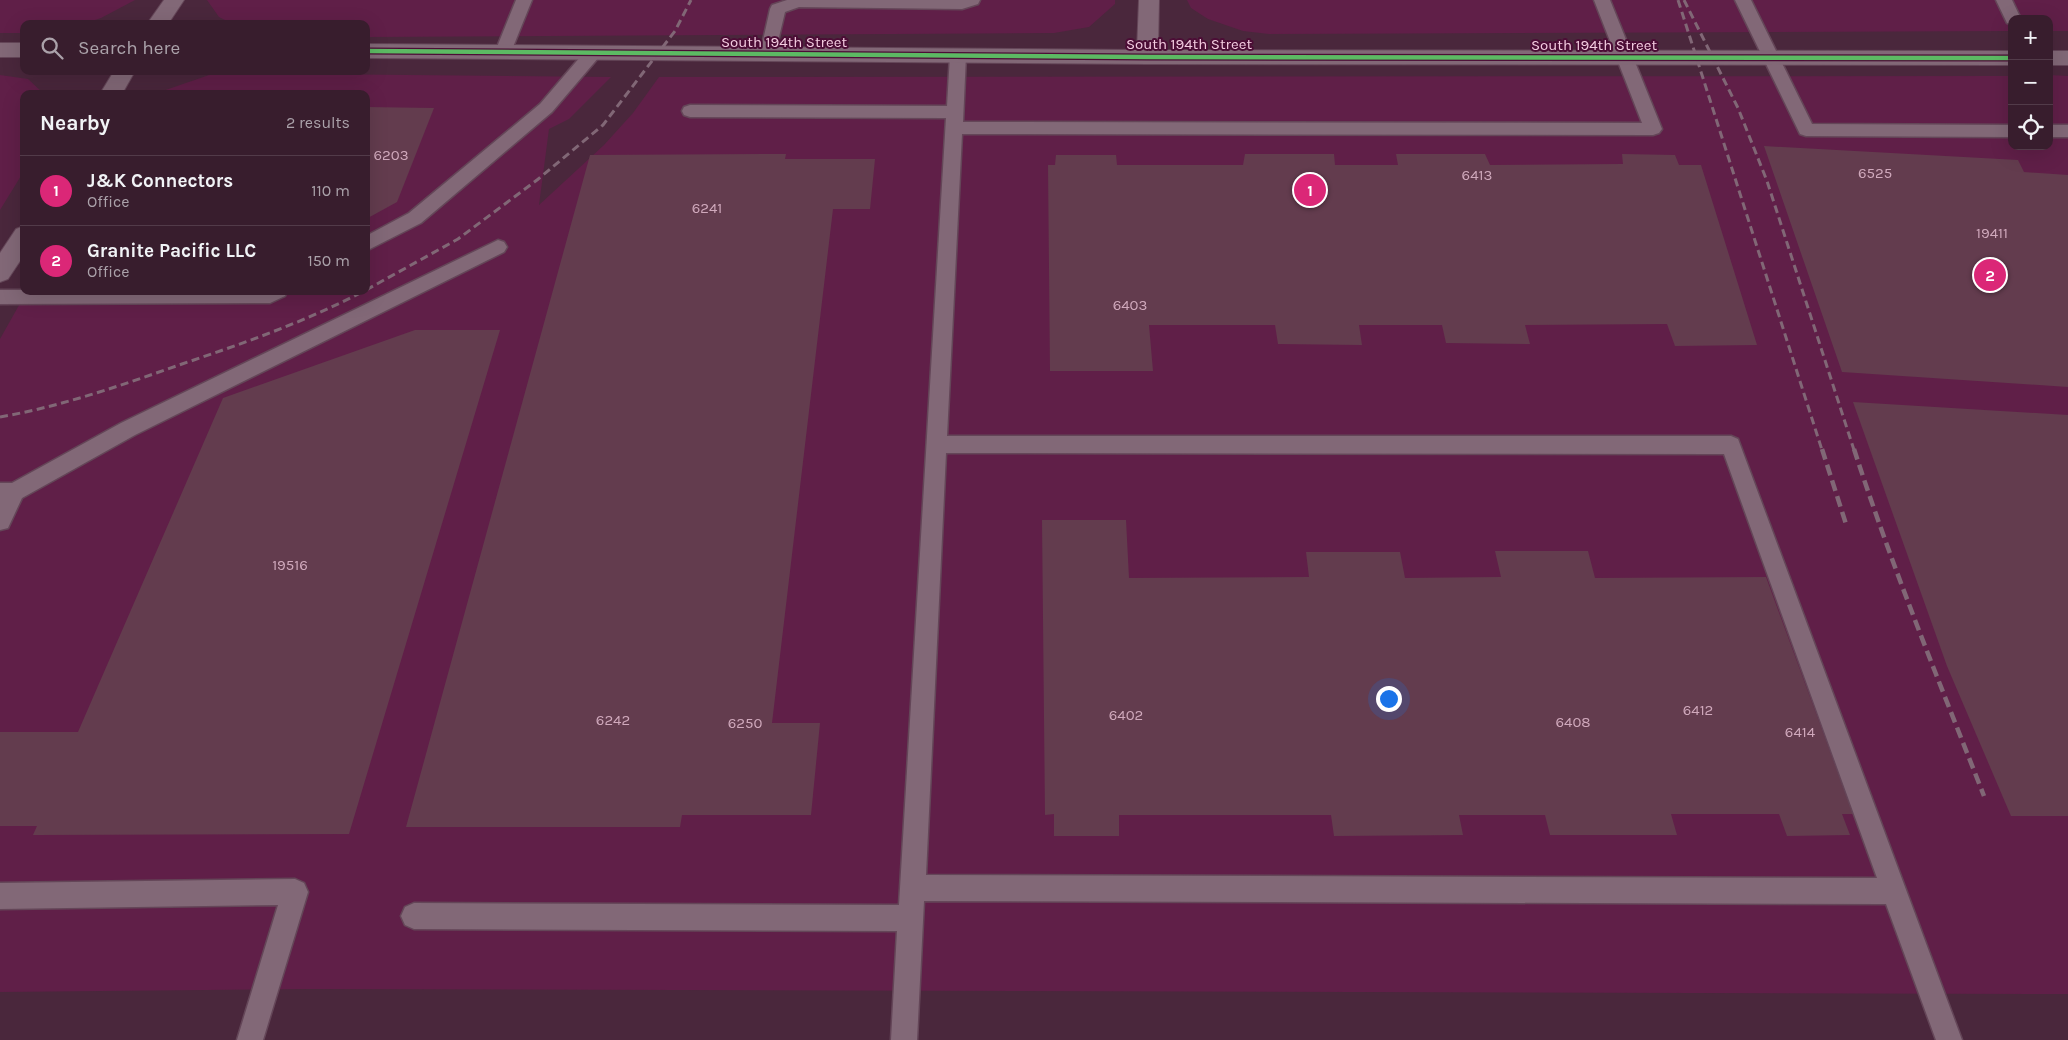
<!DOCTYPE html>
<html lang="en">
<head>
<meta charset="utf-8">
<style>
  :root { --surface:#381d2d; --page:#432a39; --text:#f1f3f6; --muted:#aba2aa; --line:#523b49; --accent:#db2777 }
  body { margin:0; font-family:Karla,sans-serif; background:var(--page); color:var(--text) }
  .controls { position:absolute; right:15px; top:15px; display:grid; overflow:hidden; border-radius:10px; box-shadow:0 5px 20px #0002 }
  .controls button { width:45px; height:45px; display:grid; place-items:center; padding:0; border:0; border-bottom:1px solid var(--line); background:var(--surface); color:var(--text); font:25px sans-serif }
  .you { position:absolute; left:1388px; top:698px; width:18px; height:18px; margin:-12px; border:4px solid #fff; border-radius:50%; background:#1a73e8; box-shadow:0 0 0 8px #1a73e833 }
  .badge { display:grid; place-items:center; width:32px; height:32px; border-radius:50%; background:var(--accent); color:#fff; font-size:16px; font-weight:700 }
  .pin { position:absolute; translate:-50% -50%; border:2px solid #fff; box-shadow:0 1px 5px #0006 }
  .list { margin:0; padding:0; list-style:none }
  h2 { display:flex; justify-content:space-between; align-items:center; height:65px; margin:0; padding:0 20px; font-size:21px }
  h2 small { font-size:16px; font-weight:400; color:var(--muted) }
  .list li { display:grid; grid-template-columns:32px 1fr auto; gap:15px; align-items:center; box-sizing:border-box; height:70px; padding:0 20px; border-top:1px solid var(--line) }
  .list b { display:block; font-size:19px; white-space:nowrap }
  .list p { margin:0; font-size:16px; white-space:nowrap; color:var(--muted) }
  .list em { font-size:16px; font-style:normal; color:var(--muted) }
  .icon { flex:none; width:28px; height:28px; fill:none; stroke:currentColor; stroke-width:2; stroke-linecap:round; stroke-linejoin:round }
  .map { position:relative; flex:none; width:2068px; height:1040px; overflow:hidden }
  .search { position:absolute; background:var(--surface); box-shadow:0 5px 20px #0002; left:20px; top:20px; width:350px; height:55px; display:flex; align-items:center; gap:12px; box-sizing:border-box; padding:0 18px; border-radius:10px; color:var(--muted); font-size:19px }
  .panel { position:absolute; background:var(--surface); box-shadow:0 5px 20px #0002; left:20px; top:90px; width:350px; height:205px; border-radius:10px }
  .map>svg:first-child { display:block }
  .built { fill:#601f48 }
  .building { fill:#633c4e }
  .lines { fill:none; stroke-linecap:round; stroke-linejoin:round }
  .service-casing { stroke:#644658; stroke-width:3 }
  .minor-casing { stroke:#644658; stroke-width:2 }
  .tertiary-casing { stroke:#644658; stroke-width:2 }
  .service { fill:#826877; fill-rule:evenodd }
  .minor { fill:#826877; fill-rule:evenodd }
  .tertiary { fill:#826877; fill-rule:evenodd }
  .rail-far1 { stroke:#816776; stroke-width:3; stroke-dasharray:8 4.5; stroke-linecap:butt }
  .rail { stroke:#816776; stroke-width:4.5; stroke-dasharray:11 5.5; stroke-linecap:butt }
  .cycleway-casing { stroke:#4c0d36; stroke-width:7 }
  .cycleway { stroke:#5cba63; stroke-width:4.5 }
  .labels { text-anchor:middle; dominant-baseline:central; stroke-width:4; stroke-linejoin:round; paint-order:stroke }
  .far-street-label { font-size:15px; fill:#f4cde1; stroke:#4c0d36 }
  .number-label { font-size:15px; fill:#d0a9bc }
</style>
</head>
<body>
<div class="map">
<svg width="2068" height="1040" viewBox="0 0 2068 1040">
  <rect width="100%" height="100%" fill="#4a273c"/>
  <g class="built">
    <path d="M0,0H135L101,18L83,24H24V33H0Z"/>
    <path d="M207,0H1115V4L1089,27L1054,33L366,37V24H233L219,17Z"/>
    <path d="M1187,0H2068V31H2049V19H2012V31L1269,34L1243,31L1208,19L1191,8Z"/>
    <path d="M215,73L611,77L569,119L549,129L539,205L604,145L633,113L659,77L2012,76V146H2049V75L2068,76V994L309,989L0,992V339L27,291H366V94H154Z"/>
    <path d="M0,75L28,79L44,94H24V171L0,210Z"/>
  </g>
  <g class="building">
    <path d="M366,107L434,108L397,202L366,219Z"/>
    <path d="M1764,146L2018,160L2024,172L2068,175V387L1842,372Z"/>
    <path d="M786,154L785,159H875L870,209H833L772,723H820L811,815H682L680,827H406L590,155Z"/>
    <path d="M1245,154H1334L1335,165H1398L1396,154H1485L1490,165L1623,164L1622,154L1675,155L1679,165H1701L1757,345L1675,346L1667,324L1525,325L1530,344L1446,343L1442,325H1359L1362,345L1278,344L1275,325H1149L1153,371H1050L1048,165H1055L1056,155H1116L1117,165H1243Z"/>
    <path d="M415,330H500L349,834L33,835L37,826H0V732H78L223,398Z"/>
    <path d="M1853,402L2068,415V816H2011L1947,666Z"/>
    <path d="M1042,520H1126L1129,578L1309,577L1306,552H1400L1405,578L1501,577L1495,551H1588L1595,578L1766,577L1853,814H1842L1850,835L1787,836L1779,814H1671L1677,835H1550L1545,815H1459L1463,835L1334,836L1331,815H1119V836H1054V814L1045,815Z"/>
  </g>
  <g class="lines">
    <g class="service-casing">
      <g id="service">
        <path d="M516,0H532L511,52L509,56L503,57L497,56L495,52Z"/>
        <path d="M787,0H980L978,4L962,9L799,7L785,12L774,58L768,59L762,58L760,54L770,9L772,5Z"/>
        <path d="M1594,0H1610L1662,129L1659,133L1653,135L962,134L947,436H1731L1738,439L1962,1040H1936L1886,904L924,901L917,1040H891L897,931L414,929L405,925L401,916L405,907L414,903L899,905L946,118L690,117L684,115L682,111L684,107L690,105L947,106L950,55L952,51L958,50L964,51L966,55L963,122L1642,123ZM946,453L1724,454L1877,878L926,875Z"/>
        <path d="M1735,0H1751L1812,124L2012,125V137L1806,136L1800,134Z"/>
        <path d="M1996,0H2012L2021,19H2012V24L2007,23Z"/>
        <path d="M593,48L599,49L601,53L599,57L552,112L421,223L366,251V236L409,213L540,104L587,49Z"/>
        <rect x="2049" y="125" width="19" height="12"/>
        <path d="M498,240L504,242L507,247L504,252L135,435L22,498L8,528L0,530V483H12L121,423Z"/>
        <path d="M0,290H24V291H287L285,296L270,303L0,304Z"/>
        <path d="M295,879L304,883L308,892L263,1040H237L278,905L0,909V883Z"/>
      </g>
    </g>
    <g class="minor-casing">
      <g id="minor">
        <path d="M1139,0H1159L1158,50L2012,51V65L1147,64L366,58V44L1137,50Z"/>
        <rect x="0" y="43" width="24" height="14"/>
        <rect x="2049" y="51" width="19" height="14"/>
      </g>
    </g>
    <g class="tertiary-casing">
      <g id="tertiary">
        <path d="M164,0H184L168,24H147Z"/>
        <path d="M114,71H135L122,94H100Z"/>
        <path d="M24,226V255L8,279L0,282V253L16,229Z"/>
      </g>
    </g>
    <use href="#service" class="service"/>
    <use href="#minor" class="minor"/>
    <use href="#tertiary" class="tertiary"/>
    <g class="rail-far1">
      <path d="M1678,0L1822,450"/>
      <path d="M1684,0L1738,108L1767,181L1854,450"/>
      <path d="M366,290L458,239L537,180L603,125L675,31L691,0"/>
      <path d="M0,417C63,406 122,385 182,364C244,343 305,322 364,291"/>
    </g>
    <g class="rail">
      <path d="M1822,449L1846,524"/>
      <path d="M1854,449C1892,567 1939,681 1984,796"/>
    </g>
    <g class="cycleway-casing">
      <path id="cycleway" d="M366,51L1147,57L2012,58"/>
    </g>
    <use href="#cycleway" class="cycleway"/>
  </g>
  <g class="labels">
    <g class="far-street-label">
      <text x="784" y="42">South 194th Street</text>
      <text x="1189" y="44">South 194th Street</text>
      <text x="1594" y="45">South 194th Street</text>
    </g>
    <g class="number-label">
      <text x="391" y="155">6203</text>
      <text x="1875" y="173">6525</text>
      <text x="1477" y="175">6413</text>
      <text x="707" y="208">6241</text>
      <text x="1992" y="233">19411</text>
      <text x="1130" y="305">6403</text>
      <text x="290" y="565">19516</text>
      <text x="1698" y="710">6412</text>
      <text x="1126" y="715">6402</text>
      <text x="613" y="720">6242</text>
      <text x="1573" y="722">6408</text>
      <text x="745" y="723">6250</text>
      <text x="1800" y="732">6414</text>
    </g>
  </g>
</svg>
<div class="controls">
<button>+</button>
<button>−</button>
<button><svg class="icon" aria-label="locate" viewBox="0 0 24 24"><circle cx="12" cy="12" r="6"/><path d="M12 2v4M12 18v4M2 12h4M18 12h4"/></svg></button>
</div>
<div class="you"></div>
<div class="pin badge" style="left:1310px;top:190px">1</div>
<div class="pin badge" style="left:1990px;top:275px">2</div>
<div class="search"><svg class="icon" aria-label="search" viewBox="0 0 24 24"><circle cx="10" cy="10" r="6"/><path d="M15 15l6 6"/></svg>Search here</div>
<section class="panel">
<h2>Nearby<small>2 results</small></h2>
<ul class="list">
<li><span class="badge">1</span><div><b>J&amp;K Connectors</b><p>Office</p></div><em>110 m</em></li>
<li><span class="badge">2</span><div><b>Granite Pacific LLC</b><p>Office</p></div><em>150 m</em></li>
</ul>
</section>
</div>
</body>
</html>
